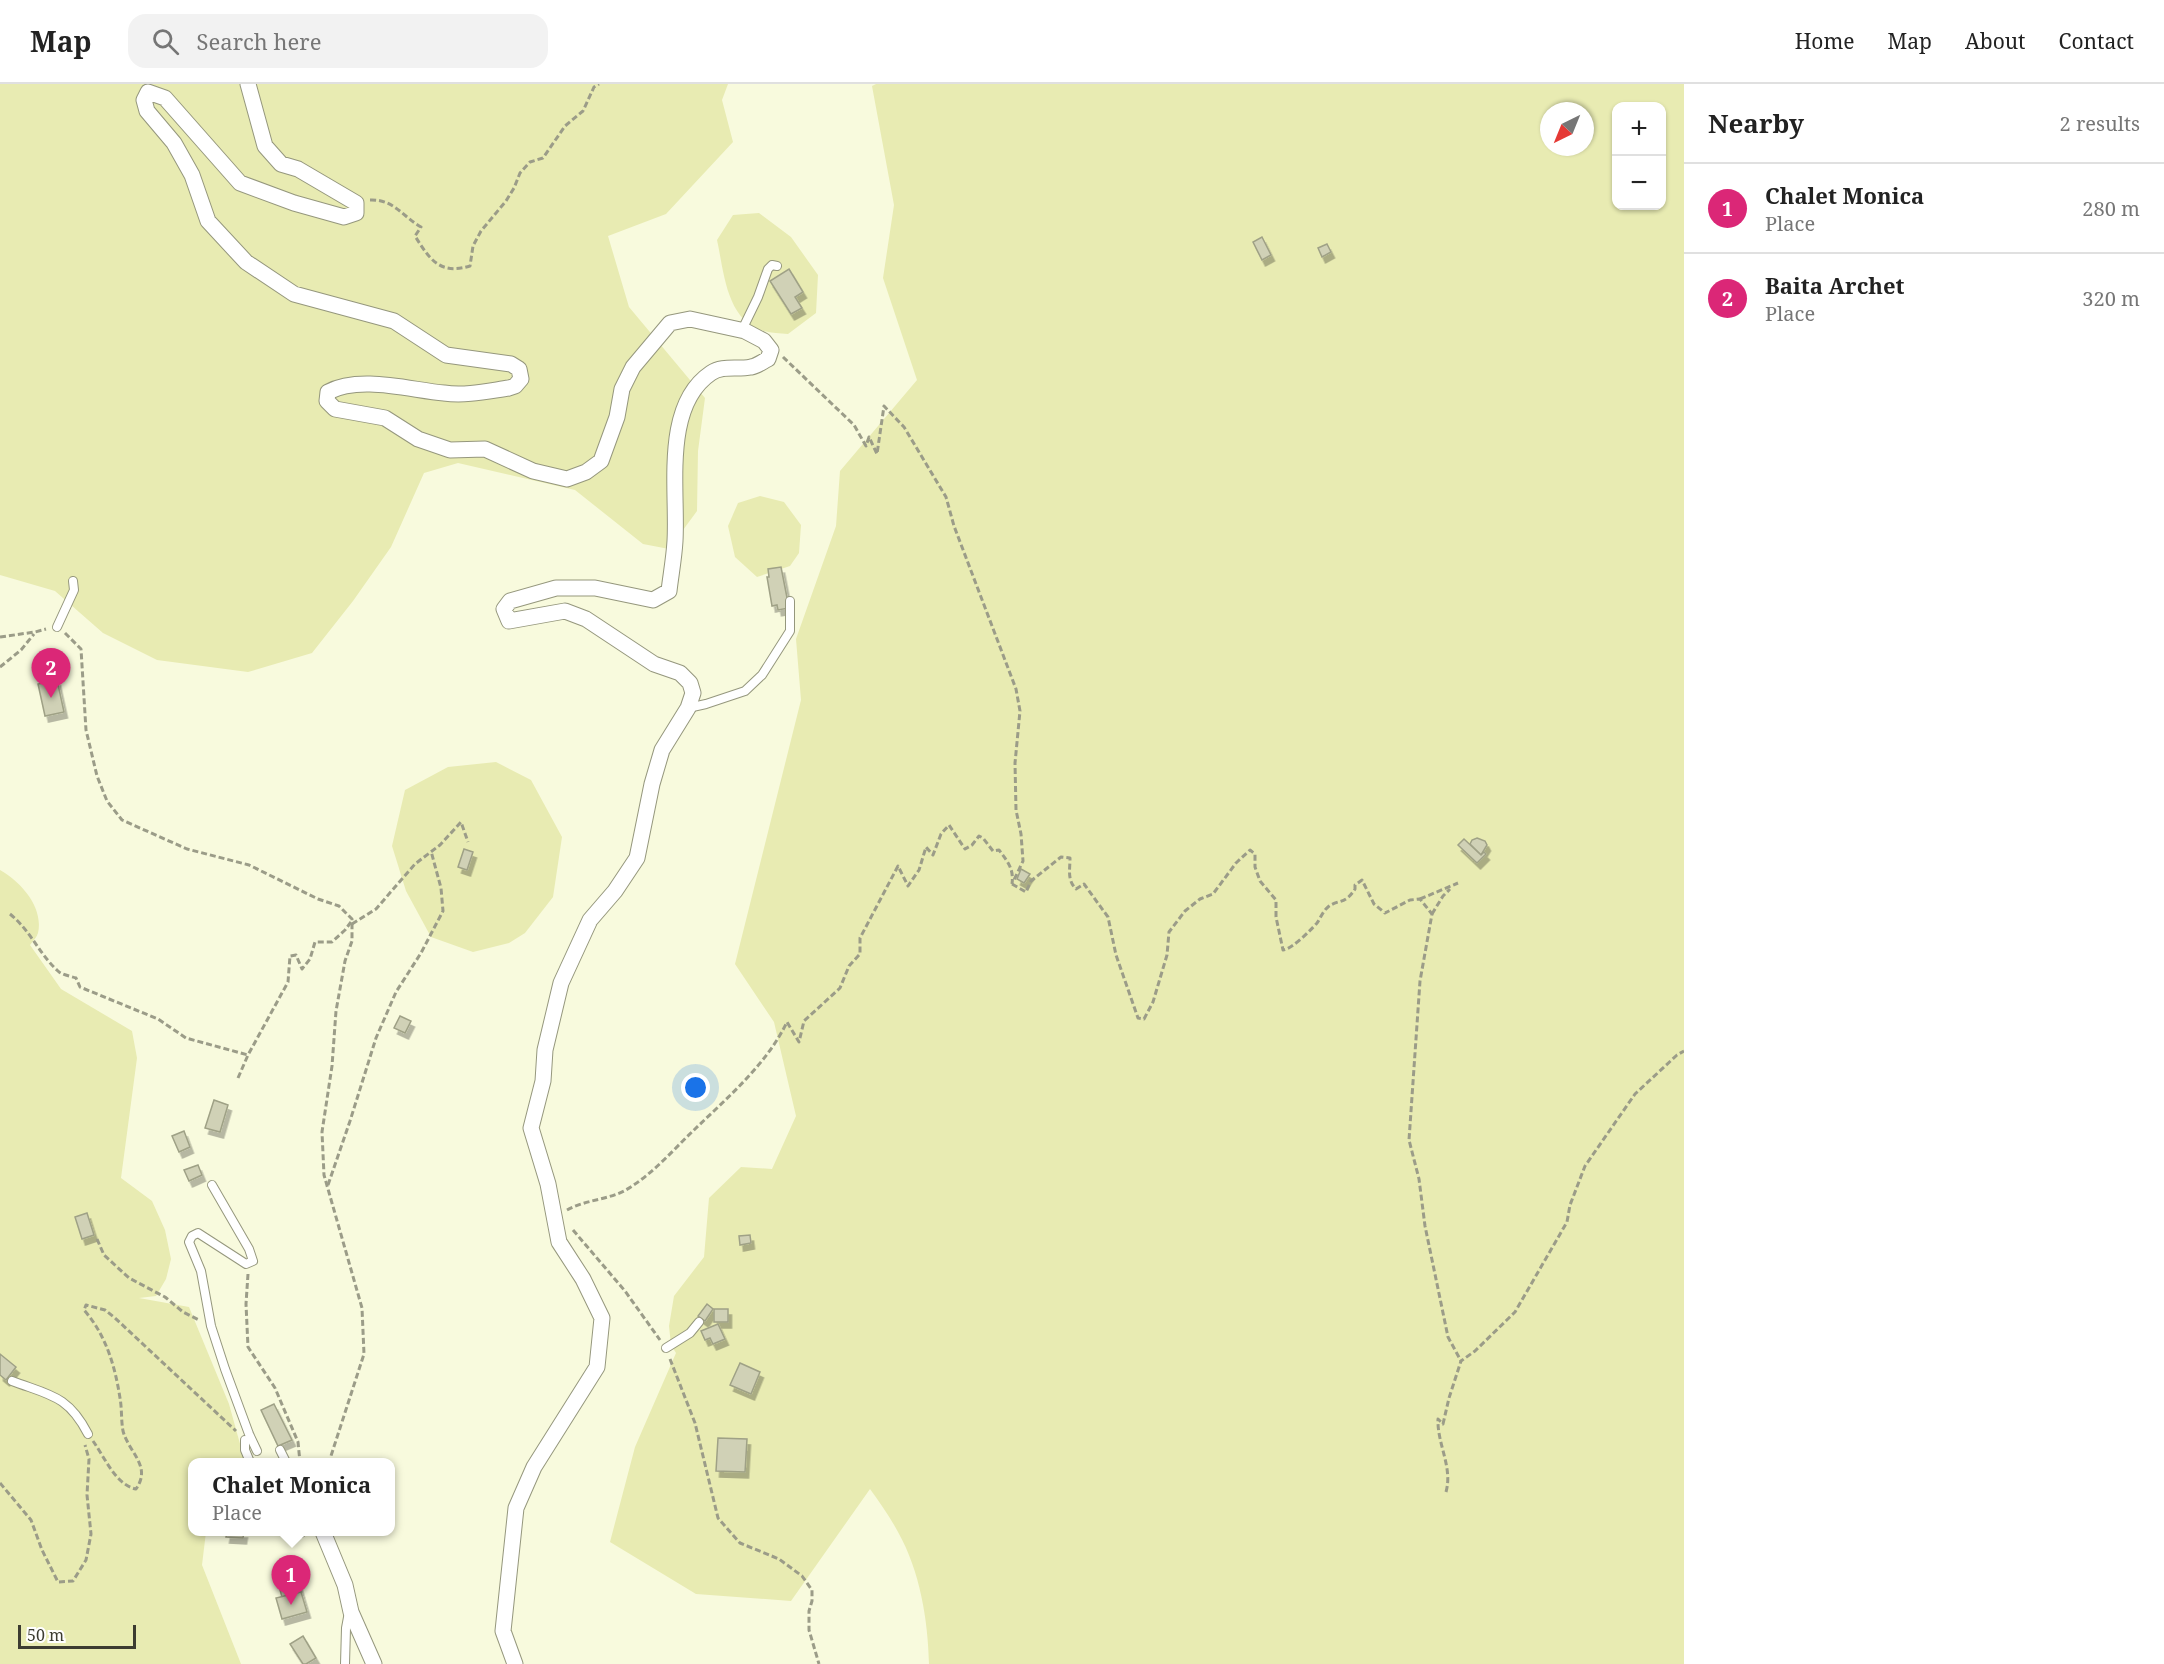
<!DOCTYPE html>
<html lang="en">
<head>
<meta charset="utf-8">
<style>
  :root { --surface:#fff; --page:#f2f2f2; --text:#222; --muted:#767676; --line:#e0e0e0; --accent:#db2777 }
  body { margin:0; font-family:"Noto Serif",serif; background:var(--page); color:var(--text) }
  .controls { position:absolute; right:18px; top:18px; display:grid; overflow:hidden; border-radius:12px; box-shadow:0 2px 4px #0004 }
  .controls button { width:54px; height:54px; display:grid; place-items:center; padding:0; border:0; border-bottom:2px solid var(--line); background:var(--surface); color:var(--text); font:30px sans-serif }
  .compass { position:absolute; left:1540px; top:18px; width:54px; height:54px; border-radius:50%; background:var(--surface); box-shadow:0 2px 4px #0004; rotate:223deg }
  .scale { position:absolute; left:18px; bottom:15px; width:118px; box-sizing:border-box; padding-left:6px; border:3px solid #3c3c31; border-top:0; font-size:16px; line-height:21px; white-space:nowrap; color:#3c3c31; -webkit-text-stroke:4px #fff; paint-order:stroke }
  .you { position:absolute; left:696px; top:1004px; width:21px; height:21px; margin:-15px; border:4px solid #fff; border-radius:50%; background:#1a73e8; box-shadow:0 0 0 9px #1a73e833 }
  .badge { display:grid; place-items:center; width:39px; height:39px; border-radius:50%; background:var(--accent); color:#fff; font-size:20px; font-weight:700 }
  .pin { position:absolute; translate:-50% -50px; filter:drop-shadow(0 2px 3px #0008) }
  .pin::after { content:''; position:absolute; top:32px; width:21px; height:18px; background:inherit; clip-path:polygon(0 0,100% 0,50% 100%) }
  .popup { position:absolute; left:188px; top:1374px; width:207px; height:78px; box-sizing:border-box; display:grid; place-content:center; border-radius:12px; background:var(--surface); filter:drop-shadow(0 2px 4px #0005); font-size:20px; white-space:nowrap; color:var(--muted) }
  .popup b { font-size:22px; color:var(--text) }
  .popup::after { content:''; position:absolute; left:50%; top:100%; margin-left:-12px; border:12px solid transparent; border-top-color:var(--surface) }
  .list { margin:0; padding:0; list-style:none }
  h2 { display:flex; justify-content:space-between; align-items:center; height:78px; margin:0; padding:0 24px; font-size:26px }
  h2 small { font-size:20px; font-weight:400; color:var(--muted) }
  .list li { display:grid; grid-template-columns:39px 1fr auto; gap:18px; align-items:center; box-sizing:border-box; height:90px; padding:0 24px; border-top:2px solid var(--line) }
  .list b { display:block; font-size:22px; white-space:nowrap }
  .list p { margin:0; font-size:20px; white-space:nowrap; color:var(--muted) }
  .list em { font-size:20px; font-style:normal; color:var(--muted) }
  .icon { flex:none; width:33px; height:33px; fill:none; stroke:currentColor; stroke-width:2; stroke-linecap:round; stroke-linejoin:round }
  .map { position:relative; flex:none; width:1684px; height:1580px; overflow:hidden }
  header { display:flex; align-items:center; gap:36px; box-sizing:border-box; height:84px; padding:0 30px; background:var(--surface); border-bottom:2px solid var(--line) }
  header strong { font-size:28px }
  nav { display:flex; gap:33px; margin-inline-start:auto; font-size:21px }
  .search { width:420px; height:54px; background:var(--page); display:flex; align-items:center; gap:15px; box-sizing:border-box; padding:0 21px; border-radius:18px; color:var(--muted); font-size:22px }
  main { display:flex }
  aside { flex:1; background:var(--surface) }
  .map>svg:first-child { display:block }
  .green { fill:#e8ebb2; fill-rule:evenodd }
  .building { fill:#d0d1b6; stroke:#9fa186; stroke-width:1.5; filter:url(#shadow) }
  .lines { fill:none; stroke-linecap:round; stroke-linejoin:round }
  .lane-casing { stroke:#95977d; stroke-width:10 }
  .street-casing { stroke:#95977d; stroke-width:17 }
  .path { stroke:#9b9c88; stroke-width:3; stroke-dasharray:6 3; stroke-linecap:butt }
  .lane { stroke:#fff; stroke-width:8 }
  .street { stroke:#fff; stroke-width:15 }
</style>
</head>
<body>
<header>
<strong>Map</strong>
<div class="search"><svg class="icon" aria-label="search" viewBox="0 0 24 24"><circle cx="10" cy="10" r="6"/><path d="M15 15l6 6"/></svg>Search here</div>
<nav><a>Home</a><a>Map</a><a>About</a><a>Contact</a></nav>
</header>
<main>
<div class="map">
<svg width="1684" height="1580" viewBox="0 0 1684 1580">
  <defs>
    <filter id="shadow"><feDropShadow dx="3.5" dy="6" stdDeviation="0" flood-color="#0004"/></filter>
  </defs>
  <rect width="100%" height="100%" fill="#f8fadd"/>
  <g class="green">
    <path d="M0,0H728L722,16L733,58L666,130L608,152L629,223L705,314L698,367L697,427L669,465L643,460L575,406L458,379L424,389L391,463L353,517L312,569L248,588L157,576L103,549L55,507L0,491Z"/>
    <path d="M876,0H1684V1580H929C928,1536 920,1487 898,1448C890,1433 880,1419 870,1405L791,1517L696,1510L610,1458L635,1363L676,1269L671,1261L669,1242L674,1212L704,1173L709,1114L741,1083L772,1085L796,1032L774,938L735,880L801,616L796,555L836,442L840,387L917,296L883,194L894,121L872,2ZM1616,22H1662V122H1616ZM1549,27H1585V63H1549Z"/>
    <path d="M759,129L791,153L818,191L816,229L788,250C780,249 771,249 764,247C726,237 724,187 717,156L733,131Z"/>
    <path d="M760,412L784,418L801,441L799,469L790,482L757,493L735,473L728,442L738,419Z"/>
    <path d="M496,678L531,696L562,753L553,813L525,849L509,859L473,868L431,853L406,807L392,762L405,706L448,683Z"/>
    <path d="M0,786C20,797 44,823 38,849C37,853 33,857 30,861L61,905L132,947L137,974L121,1094L152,1117L165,1146L171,1175L166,1195L156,1212L139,1214L189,1223L229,1320L245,1378H192V1448H206L202,1481L241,1580H0Z"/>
  </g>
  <g class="building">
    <path d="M1262,153L1271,171L1262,176L1253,158Z"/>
    <path d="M1327,160L1331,168L1322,173L1318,164Z"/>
    <path d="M789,185L803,208L795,213L802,224L791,230L770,197Z"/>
    <path d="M781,483L789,524L778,526L777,521L772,522L767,493H769L768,485Z"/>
    <path d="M57,596L64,628L45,632L38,600Z"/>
    <path d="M1477,754L1485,757L1487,761L1481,771L1470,760L1472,756Z"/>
    <path d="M1464,755L1481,771L1484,768L1486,770L1477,779L1458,761Z"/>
    <path d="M464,765L473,768L467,786L458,783Z"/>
    <path d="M1021,785L1030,790L1024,799L1017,795Z"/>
    <path d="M400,932L411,937L405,949L394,944Z"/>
    <path d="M214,1016L228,1021L220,1048L205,1044Z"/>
    <path d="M184,1047L190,1063L179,1068L172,1052Z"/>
    <path d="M198,1081L202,1091L189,1097L184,1086Z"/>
    <path d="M87,1129L94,1151L82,1155L75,1133Z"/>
    <path d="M750,1151L751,1159L740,1161L739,1152Z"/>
    <path d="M707,1220L713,1225L705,1237L698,1232Z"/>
    <rect x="714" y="1225" width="14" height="13"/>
    <path d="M718,1240L725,1255L713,1260L710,1254L705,1256L701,1247Z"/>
    <path d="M0,1270L16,1283L6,1296L0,1291Z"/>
    <path d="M740,1279L760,1288L751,1310L730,1301Z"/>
    <path d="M274,1320L292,1356L278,1362L261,1326Z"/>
    <path d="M718,1354L747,1355L745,1388L716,1387Z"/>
    <path d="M227,1448H244L243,1454L226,1453Z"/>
    <path d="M297,1494L301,1508L282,1513L278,1499Z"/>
    <path d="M301,1508L307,1528L282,1535L276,1514Z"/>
    <path d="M303,1552L316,1574L306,1580H303L290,1560Z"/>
  </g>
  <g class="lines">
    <g class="lane-casing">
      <g id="lane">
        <path d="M742,246L758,213L768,185L772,181L777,182"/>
        <path d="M57,543L74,506L73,497"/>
        <path d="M688,624L706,620L745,607L762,591L790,547V517"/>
        <path d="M212,1101L249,1165L253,1177L246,1180L198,1149L192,1152L189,1158L201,1187L211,1242L225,1285L249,1350L257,1367"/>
        <path d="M666,1264L690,1249L699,1238"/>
        <path d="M12,1297C49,1311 68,1311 88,1350"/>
        <path d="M245,1356V1366L250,1378"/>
        <path d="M280,1366L286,1378"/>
        <path d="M301,1448V1449"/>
        <path d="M345,1580L346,1544L349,1528"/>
      </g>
    </g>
    <g class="street-casing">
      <g id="street">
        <path d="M248,0L265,62L281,80L298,85L356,119V129L344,133L294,119L240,99L165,14L148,8L144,16L147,27L174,59L192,91L208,137L246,178L294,210L394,237L446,271L511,280L519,285L521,295L515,302L509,304C488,307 466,312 444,309C410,306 360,291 328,308L327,317L335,325L385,334L418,355L450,366L485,365L533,387L567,395L586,388L601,377L617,333L622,305L633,283L670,239L690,235L745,247L764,257L771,266L768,275C762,278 757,282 751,283C737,286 723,281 711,289C662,322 678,406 675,457C674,474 671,490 669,507L653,516L595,504H556L510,517L504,525L509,537L565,527L586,535L654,580L680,589L690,599L693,609L688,624L662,666L652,700L637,774L615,807L590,836L561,899L545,966L543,997L531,1044L548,1100L559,1158L583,1195L602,1234L597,1283L534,1383L516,1424L503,1547L515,1580"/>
        <path d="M323,1448L345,1501L351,1528L374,1580"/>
      </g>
    </g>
    <g class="path">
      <path d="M370,116C394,115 403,133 421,143L415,152C430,176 440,191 470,182L473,162L481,147L506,117L514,104L520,89L530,78L543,74L565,42L583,27L594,3L599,0"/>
      <path d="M783,273L854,341L866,362L869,353L877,370L884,322L904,343L946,413L954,442L1016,605L1020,627L1015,679L1016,726L1021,750L1023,777L1014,796"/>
      <path d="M65,549L81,565L86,646L97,692L107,717L122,736L187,765L249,781L318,815L339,822L352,835V857L345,877L336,927L332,982L322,1048L324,1091L362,1224L364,1270L329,1378"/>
      <path d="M0,553L35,548L46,545"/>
      <path d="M0,583L21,566L34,550"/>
      <path d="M1012,800L1026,808L1031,797L1061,773L1070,774C1070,786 1067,796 1076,805L1084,800L1108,833L1116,871L1138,934L1144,935L1153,918L1167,871L1169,848L1185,827L1200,815L1213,810L1236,779L1250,766L1255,770V783L1260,797L1276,816V833L1283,866C1292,865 1310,847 1317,839C1320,835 1323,827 1328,823C1338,815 1345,821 1355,805V801L1362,796L1374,820L1385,829L1410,816L1420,815L1432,830L1420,897L1409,1056L1419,1095L1425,1142L1448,1253L1461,1277"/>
      <path d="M1420,815L1458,799"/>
      <path d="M10,830C31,847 39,870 58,887C62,891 70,892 76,894L80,903L158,935L186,954L248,971"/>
      <path d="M1432,830L1443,812L1450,805"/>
      <path d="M352,840L376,825L415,780L440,761L461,738L468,758"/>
      <path d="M238,994L248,971L288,898L290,872L296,871L302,885L310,875L315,858H332L345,846L351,838"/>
      <path d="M328,1101L350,1037L376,954L396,908L421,869L443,827L441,804L431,767"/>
      <path d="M567,1126C585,1116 606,1116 624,1107C651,1092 672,1067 694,1046C727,1014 767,980 787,938L799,958L804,937L840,904L849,882L860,870V854L898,782L908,802L919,786L926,763L933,771L941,750L949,741L965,765L972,761L979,752L983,754L993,767L999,766C1008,778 1014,785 1012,800"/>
      <path d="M573,1146L625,1207L660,1256"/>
      <path d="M97,1155L104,1171L129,1194L165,1213L183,1228L199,1236"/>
      <path d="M248,1190L246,1220L248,1263L275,1304L298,1358L300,1378"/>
      <path d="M670,1275L695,1339L718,1434L740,1459L779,1475L802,1492L812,1506V1517L809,1527V1546L819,1580"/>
      <path d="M93,1357C105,1374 116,1401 136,1405C152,1382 129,1369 123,1347C121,1336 122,1325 120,1314C115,1282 106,1251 84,1226L86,1221L105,1226L115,1234L236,1347"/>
      <path d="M0,1399L31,1436L42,1466L58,1498L73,1497L86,1476L91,1450L87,1411L89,1375L85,1361"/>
      <path d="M1446,1408C1453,1383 1437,1360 1438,1335L1443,1340L1449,1314L1461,1277L1475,1267L1515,1228L1567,1138L1570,1121L1585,1082L1635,1010L1677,971L1684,967"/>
    </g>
    <use href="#lane" class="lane"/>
    <use href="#street" class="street"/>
  </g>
</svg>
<div class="controls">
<button>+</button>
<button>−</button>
</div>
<svg class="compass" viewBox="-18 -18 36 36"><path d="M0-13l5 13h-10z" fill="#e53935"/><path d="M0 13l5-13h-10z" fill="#767676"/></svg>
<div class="scale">50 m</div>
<div class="you"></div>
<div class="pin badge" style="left:291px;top:1521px">1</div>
<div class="popup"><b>Chalet Monica</b>Place</div>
<div class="pin badge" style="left:51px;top:614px">2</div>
</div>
<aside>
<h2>Nearby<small>2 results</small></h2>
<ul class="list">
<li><span class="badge">1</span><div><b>Chalet Monica</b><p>Place</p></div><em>280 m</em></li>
<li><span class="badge">2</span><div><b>Baita Archet</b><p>Place</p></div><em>320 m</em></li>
</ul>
</aside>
</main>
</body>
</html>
